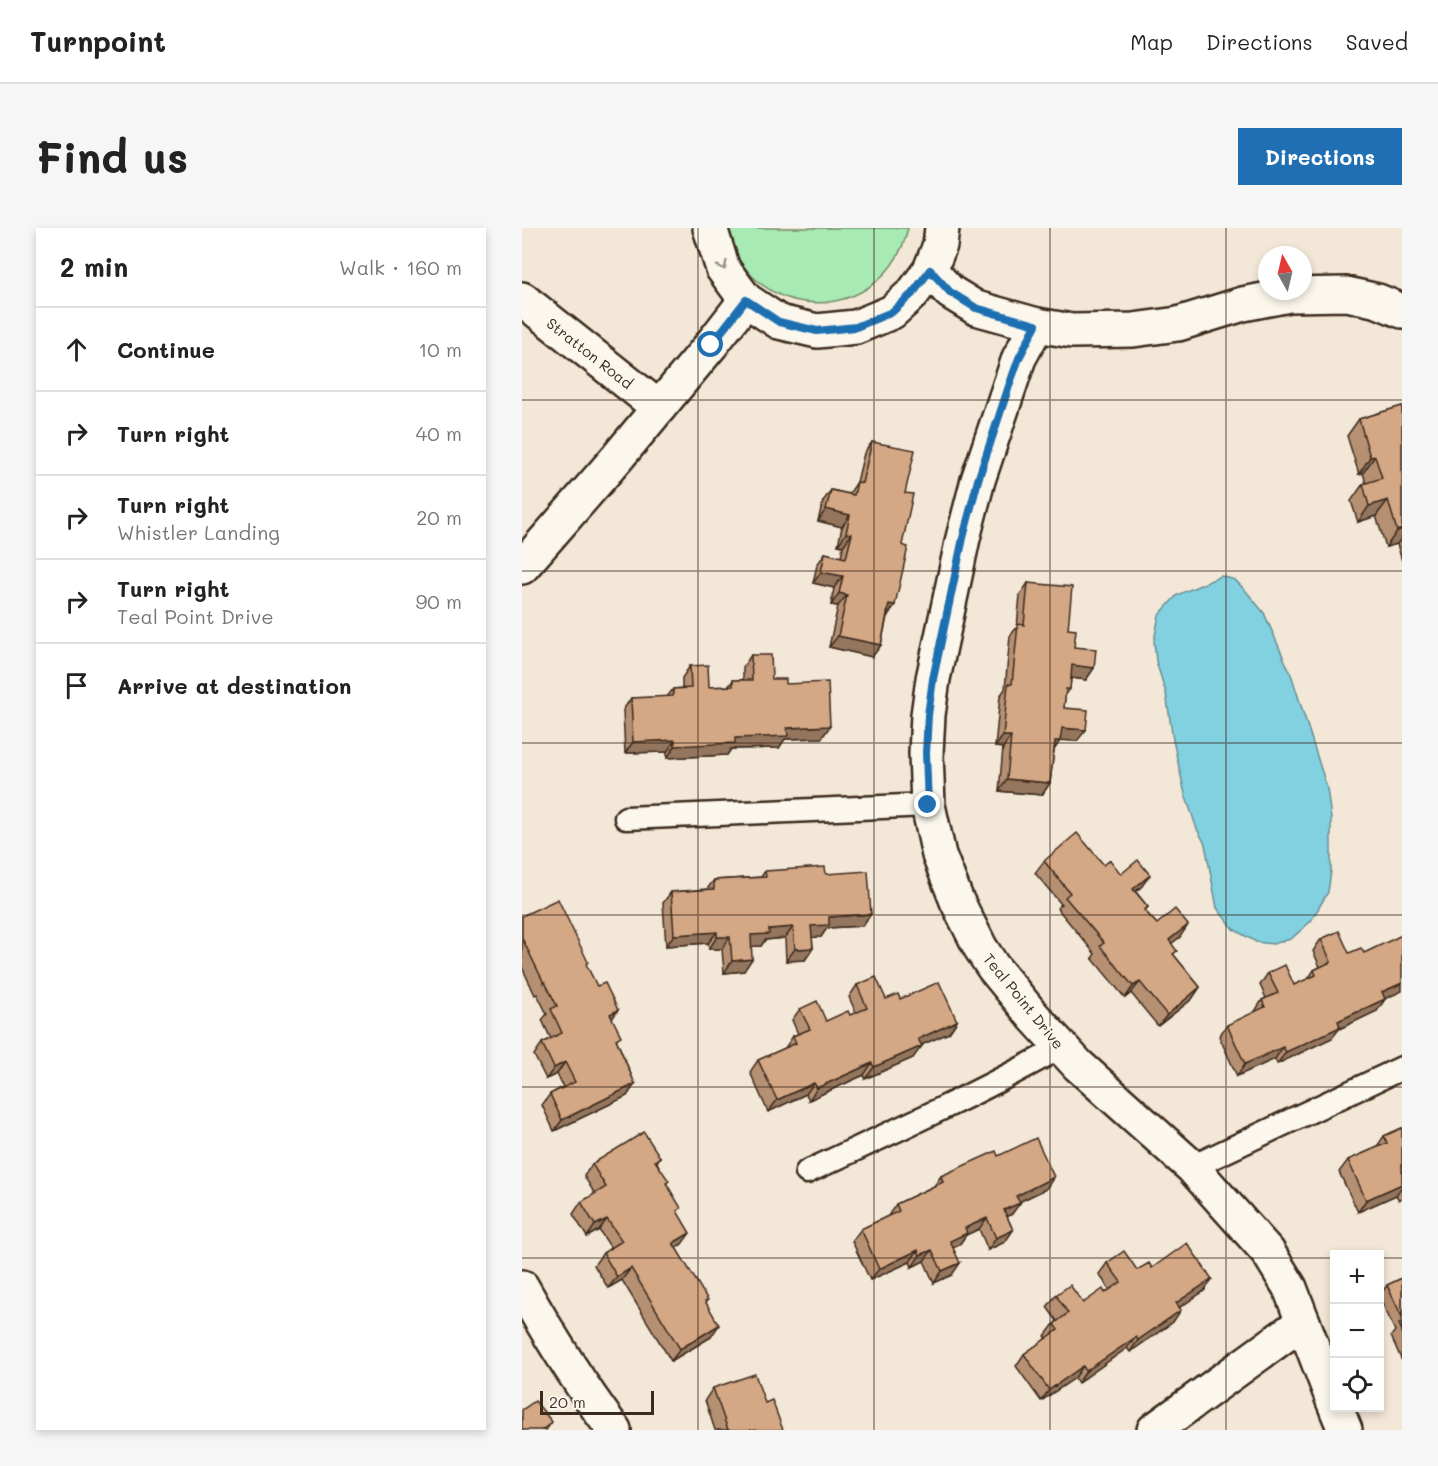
<!DOCTYPE html>
<html lang="en">
<head>
<meta charset="utf-8">
<style>
  :root { --surface:#fff; --page:#f6f6f6; --text:#222; --muted:#767676; --line:#e0e0e0; --accent:#1f6fb2 }
  body { margin:0; font-family:Mali,sans-serif; background:var(--page); color:var(--text) }
  .controls { position:absolute; right:18px; bottom:18px; display:grid; overflow:hidden; border-radius:0px; box-shadow:0 3px 9px #0003 }
  .controls button { width:54px; height:54px; display:grid; place-items:center; padding:0; border:0; border-bottom:2px solid var(--line); background:var(--surface); color:var(--text); font:30px sans-serif }
  .compass { position:absolute; left:736px; top:18px; width:54px; height:54px; border-radius:50%; background:var(--surface); box-shadow:0 3px 9px #0003; rotate:352deg }
  .scale { position:absolute; left:18px; bottom:15px; width:114px; box-sizing:border-box; padding-left:6px; border:3px solid #3b2a1e; border-top:0; font-size:16px; line-height:21px; white-space:nowrap; color:#3b2a1e; -webkit-text-stroke:4px #fbf7ec; paint-order:stroke }
  .stop { position:absolute; width:18px; height:18px; margin:-14px; border:4px solid #1f6fb2; border-radius:50%; background:#fff }
  .stop.end { background:#1f6fb2; border-color:#fff; box-shadow:0 2px 6px #0008 }
  .list { margin:0; padding:0; list-style:none }
  h2 { display:flex; justify-content:space-between; align-items:center; height:78px; margin:0; padding:0 24px; font-size:26px }
  h2 small { font-size:20px; font-weight:400; color:var(--muted) }
  .list li { display:grid; grid-template-columns:39px 1fr auto; gap:18px; align-items:center; box-sizing:border-box; height:84px; padding:0 24px; border-top:2px solid var(--line) }
  .list b { display:block; font-size:22px; white-space:nowrap }
  .list p { margin:0; font-size:20px; white-space:nowrap; color:var(--muted) }
  .list em { font-size:20px; font-style:normal; color:var(--muted) }
  .icon { flex:none; width:33px; height:33px; fill:none; stroke:currentColor; stroke-width:2; stroke-linecap:round; stroke-linejoin:round }
  .map { position:relative; flex:none; width:880px; height:1202px; overflow:hidden; border-radius:0px }
  header { display:flex; align-items:center; gap:36px; box-sizing:border-box; height:84px; padding:0 30px; background:var(--surface); border-bottom:2px solid var(--line) }
  header strong { font-size:28px }
  nav { display:flex; gap:33px; margin-inline-start:auto; font-size:21px }
  .intro { display:flex; align-items:center; justify-content:space-between; box-sizing:border-box; height:144px; padding:0 36px }
  h1 { margin:0; font-size:42px }
  .button { padding:15px 27px; border-radius:0px; background:var(--accent); color:#fff; font-size:21px; font-weight:700 }
  main { display:flex; gap:36px; padding:0 36px }
  aside { flex:1; background:var(--surface); border-radius:0px; box-shadow:0 3px 9px #0003 }
  .map>svg:first-child { display:block }
  .green { fill:#a8eab3; stroke:#728a68; stroke-width:1.5 }
  .water { fill:#82d1e0; stroke:#668e92; stroke-width:1.5 }
  .lines { fill:none; stroke-linecap:round; stroke-linejoin:round }
  .lane-casing { stroke:#3b2a1e; stroke-width:27 }
  .street-casing { stroke:#3b2a1e; stroke-width:38 }
  .lane { stroke:#fbf7ec; stroke-width:22 }
  .street { stroke:#fbf7ec; stroke-width:33 }
  .wall { fill:#b69072; stroke:#3b2a1e; stroke-width:1.5 }
  .shaded-wall { fill:#94755d; stroke:#3b2a1e; stroke-width:1.5 }
  .building { fill:#d4a785; stroke:#3b2a1e; stroke-width:1.5 }
  .oneway { stroke:#9b9085 }
  .route { stroke:#1f6fb2; stroke-width:8 }
  .grid { fill:none; stroke:#3b2a1e; stroke-width:1.5; stroke-opacity:0.55 }
  .labels { text-anchor:middle; dominant-baseline:central; stroke-width:4.5; stroke-linejoin:round; paint-order:stroke }
  .street-label { font-size:15px; fill:#3b2a1e; stroke:#fbf7ec }
</style>
</head>
<body>
<header>
<strong>Turnpoint</strong>
<nav><a>Map</a><a>Directions</a><a>Saved</a></nav>
</header>
<div class="intro"><h1>Find us</h1><a class="button">Directions</a></div>
<main>
<aside>
<h2>2 min<small>Walk · 160 m</small></h2>
<ul class="list">
<li><svg class="icon" aria-label="ahead" viewBox="0 0 24 24"><path d="M12 20V5M6 11l6-6 6 6"/></svg><div><b>Continue</b></div><em>10 m</em></li>
<li><svg class="icon" aria-label="right" viewBox="0 0 24 24"><path d="M7 20v-9h11M14 6l5 5-5 5"/></svg><div><b>Turn right</b></div><em>40 m</em></li>
<li><svg class="icon" aria-label="right" viewBox="0 0 24 24"><path d="M7 20v-9h11M14 6l5 5-5 5"/></svg><div><b>Turn right</b><p>Whistler Landing</p></div><em>20 m</em></li>
<li><svg class="icon" aria-label="right" viewBox="0 0 24 24"><path d="M7 20v-9h11M14 6l5 5-5 5"/></svg><div><b>Turn right</b><p>Teal Point Drive</p></div><em>90 m</em></li>
<li><svg class="icon" aria-label="arrive" viewBox="0 0 24 24"><path d="M6 21V4h12l-3 4 3 4H6"/></svg><div><b>Arrive at destination</b></div></li>
</ul>
</aside>
<div class="map">
<svg width="880" height="1202" viewBox="0 0 880 1202">
  <rect width="100%" height="100%" fill="#f3e7d7"/>
  <filter id="ink" filterUnits="userSpaceOnUse"><feTurbulence type="fractalNoise" baseFrequency=".0167" numOctaves="2"/><feDisplacementMap in="SourceGraphic" scale="12" xChannelSelector="R" yChannelSelector="G"/><feConvolveMatrix kernelMatrix="1 2 1 2 8 2 1 2 1" color-interpolation-filters="sRGB"/></filter>
  <g filter="url(#ink)">
    <path class="green" d="M205,0H386C366,90 247,102 210,18C208,12 207,6 205,0Z"/>
    <path class="water" d="M699,348L713,352L724,363L742,385L770,449L805,560L809,591V643L806,664L789,693L769,711L751,716L734,714L711,701L695,680L683,616L675,601L663,566L651,512L644,465L634,433L632,413L637,387L655,367Z"/>
    <g class="lines">
      <g class="lane-casing">
        <g id="lane">
          <path d="M104,590L406,577"/>
          <path d="M670,939L880,840"/>
          <path d="M285,944C371,904 457,865 539,819"/>
        </g>
      </g>
      <g class="street-casing">
        <g id="street">
          <path d="M188,0L201,41L224,72L257,94L295,103L334,99L370,84L391,65L408,42L418,17L420,0"/>
          <path d="M408,42L428,64L454,80L515,97L550,103L611,102L656,96L721,76L767,67L825,66L856,73L880,83"/>
          <path d="M0,71L136,179"/>
          <path d="M515,97L497,130L456,252L441,310L411,451L406,487L404,525L406,577L417,627L435,673L458,719L471,739L512,789L556,837L670,939L746,1024L768,1060L812,1175"/>
          <path d="M0,339L95,230L189,117L224,72"/>
          <path d="M0,1059C28,1109 58,1157 92,1202"/>
          <path d="M814,1180L823,1202"/>
          <path d="M632,1202L781,1094"/>
        </g>
      </g>
      <use href="#lane" class="lane"/>
      <use href="#street" class="street"/>
    </g>
    <g class="wall">
      <path d="M880,178V333L875,316L864,319L854,288L836,294L829,273L841,256L844,255L841,245L837,246L825,208L837,191Z"/>
      <path d="M350,214L383,265L365,389L359,417L350,429L307,419L316,378L309,377L312,360L291,355L295,337L303,325L319,329L321,318L316,317L320,299L296,293L301,273L309,262L327,266L335,254L342,225Z"/>
      <path d="M506,355L546,401L552,419L572,440L564,452L549,450L548,461L543,468L542,480L555,513L538,512L532,522L528,555L520,567L477,563L481,520L473,519L478,468L483,461L488,408L495,399L498,367Z"/>
      <path d="M229,427L250,451L264,456L300,510L263,511L257,520L209,521L205,527L145,530V524L103,525L101,482L109,470L145,469L151,461L160,460V450L168,438L187,459L207,458L211,452H221V439Z"/>
      <path d="M522,633L582,637L620,658L614,664L626,679L623,683L635,696L658,709L649,715L652,727L678,759L670,771L636,798L609,765L603,770L570,730L573,726L535,680L539,676L513,645Z"/>
      <path d="M243,643L304,646L349,686L340,698L305,700L299,709H290L291,720L283,732L264,733L263,710L243,712L239,718H229L222,743L202,745L200,721H187L186,715L144,718L141,675L149,664L185,661L192,652L239,649Z"/>
      <path d="M0,688L64,737L90,791L95,813L113,856L105,868L32,903L20,877L28,866L41,859L35,846L24,851L12,827L20,815L29,811L20,792L25,786L15,766L13,767L0,739Z"/>
      <path d="M799,711L827,725L863,771L855,783L817,801L810,810L755,836L753,831L715,848L697,808L705,797L732,785L740,772L744,770L738,757L746,745L772,757L786,751L792,742L798,739L791,723Z"/>
      <path d="M335,757L364,771H378L435,793L427,805L399,817L391,830L343,851L342,847L287,872L284,866L246,884L228,844L236,832L263,820L271,808L276,806L270,792L278,781L304,793L328,787L334,785L327,769Z"/>
      <path d="M880,900V970L877,972L874,967L836,984L817,944L826,932L854,920L862,908Z"/>
      <path d="M476,928L524,961L497,974L490,986L485,989L491,1002L483,1014L466,1022L457,1001L444,1007L437,1017L431,1020L430,1047L412,1055L402,1033L390,1039L388,1034L348,1052L330,1013L339,1001L366,988L374,976L412,958L419,948Z"/>
      <path d="M138,929L135,934L145,956L156,985L160,1016L154,1020L184,1074L189,1109L149,1133L100,1052L86,1060L72,1037L81,1025L89,1020L77,1002L65,1009L51,986L59,974L73,966L62,948L70,936Z"/>
      <path d="M585,1035L615,1042L630,1040L690,1051L682,1063L657,1080L651,1094L608,1124L605,1120L556,1155L553,1150L519,1173L494,1138L502,1126L525,1110L523,1108L532,1096L535,1093L525,1079L534,1067L561,1075L588,1062L577,1046Z"/>
      <path d="M880,1050V1133L869,1108L873,1103L858,1070V1067L865,1057Z"/>
      <path d="M191,1160L243,1175L261,1202H193L183,1172Z"/>
    </g>
    <g class="shaded-wall">
      <path d="M853,228L841,245L837,246L848,229Z"/>
      <path d="M866,272L854,288L836,294L847,278Z"/>
      <path d="M304,281L328,287L320,299L296,293Z"/>
      <path d="M880,301V309L875,316L864,319L875,303Z"/>
      <path d="M324,305L330,306L321,318L316,317Z"/>
      <path d="M299,344L321,348L312,360L291,355Z"/>
      <path d="M317,365L325,367L316,378L309,377Z"/>
      <path d="M367,376L373,377L365,389Z"/>
      <path d="M316,408L359,417L350,429L307,419Z"/>
      <path d="M550,437L572,440L564,452L542,449Z"/>
      <path d="M308,498L300,510L263,511L257,520L209,521L205,527L145,530L153,518L213,510L265,500Z"/>
      <path d="M540,500L564,502L555,513L531,512Z"/>
      <path d="M481,508H489L481,520L473,519Z"/>
      <path d="M153,512L145,524L103,525L111,514Z"/>
      <path d="M533,513H538L530,525Z"/>
      <path d="M485,551L528,555L520,567L477,563Z"/>
      <path d="M628,647L620,658L603,672L611,661Z"/>
      <path d="M349,686L340,698L305,700L299,709L281,710L289,698L307,689Z"/>
      <path d="M666,697L658,709L639,724L647,712Z"/>
      <path d="M271,699L263,710L243,712L239,718L220,719L229,707L247,701Z"/>
      <path d="M195,704L186,715L144,718L152,707Z"/>
      <path d="M195,709H208L200,721H187Z"/>
      <path d="M291,720L283,732L264,733L273,721Z"/>
      <path d="M230,731L222,743L202,745L210,733Z"/>
      <path d="M618,754L609,765L603,770L611,758Z"/>
      <path d="M880,755V763L852,776L860,764Z"/>
      <path d="M678,759L670,771L636,798L645,787Z"/>
      <path d="M863,771L855,783L817,801L810,810L755,836L764,824L816,793Z"/>
      <path d="M96,782L88,794V786Z"/>
      <path d="M435,793L427,805L388,822L396,811Z"/>
      <path d="M400,818L391,830L343,851L352,839Z"/>
      <path d="M761,819L753,831L715,848L723,836Z"/>
      <path d="M43,834L35,846L24,851L32,840Z"/>
      <path d="M350,835L342,847L287,872L295,860Z"/>
      <path d="M292,855L284,866L246,884L255,872Z"/>
      <path d="M113,856L105,868L32,903L40,892Z"/>
      <path d="M532,949L524,961L486,979L494,968Z"/>
      <path d="M880,956V959L874,967L836,984L844,972Z"/>
      <path d="M498,975L490,986L473,994L482,982Z"/>
      <path d="M465,990L457,1001L444,1007L437,1017L420,1025L428,1013L443,1000Z"/>
      <path d="M85,991L77,1002L65,1009L73,997Z"/>
      <path d="M491,1002L483,1014L466,1022L474,1010Z"/>
      <path d="M168,1005L160,1016L142,1026L151,1015Z"/>
      <path d="M396,1022L388,1034L348,1052L357,1041Z"/>
      <path d="M410,1022L402,1033L390,1039L398,1027Z"/>
      <path d="M438,1035L430,1047L412,1055L420,1043Z"/>
      <path d="M109,1040L100,1052L86,1060L95,1049Z"/>
      <path d="M690,1051L682,1063L646,1087L654,1075Z"/>
      <path d="M659,1082L651,1094L608,1124L616,1112Z"/>
      <path d="M197,1097L189,1109L149,1133L158,1121Z"/>
      <path d="M614,1109L605,1120L556,1155L564,1143Z"/>
      <path d="M561,1138L553,1150L519,1173L527,1162Z"/>
      <path d="M30,1194L24,1202H20Z"/>
    </g>
    <g class="building">
      <path d="M880,178V301L875,303L866,272L847,278L841,256L860,250L853,228L848,229L837,191Z"/>
      <path d="M350,214L393,222L383,265L391,266L380,317L386,319L373,377L367,376L359,417L316,408L325,367L317,365L321,348L299,344L303,325L324,330L330,306L324,305L328,287L304,281L309,262L332,267L335,254L340,255Z"/>
      <path d="M506,355L550,359L546,401L554,402L552,419L574,421L572,440L550,437L548,461H544L542,480L566,482L564,502L540,500L538,513H533L528,555L485,551L489,508H481L486,456H490L496,396L502,397Z"/>
      <path d="M229,427H249L250,451H264V456L306,454L308,498L265,500L266,508L213,510V515L153,518V512L111,514L109,470L151,468V461L169,460L168,438L186,437L187,459L211,458V452H230Z"/>
      <path d="M555,605L582,637L588,632L599,646L616,632L628,647L611,661L626,679L622,682L635,696L653,681L666,697L647,712L655,723L651,726L678,759L645,787L618,754L611,758L578,718L582,715L543,669L548,665L522,633Z"/>
      <path d="M303,639L304,646L346,643L349,686L307,689V697L289,698L291,720L273,721L271,699L247,701V706L229,707L230,731L210,733L208,709H195V704L152,707L149,664L192,661V652L244,649L243,643Z"/>
      <path d="M36,671L66,734L64,736L75,758L83,755L96,782L88,786L99,808L94,811L113,856L40,892L28,866L53,854L43,834L32,840L20,815L40,805L29,781L35,778L23,754L22,755L0,710V688Z"/>
      <path d="M817,703L827,725L839,720L842,725L880,707V755L860,764L863,771L816,793L818,799L764,824L761,819L723,836L705,797L743,779L740,772L756,765L746,745L763,737L772,757L794,747L792,742L809,734L799,711Z"/>
      <path d="M354,749L364,771L376,766L378,771L417,754L435,793L396,811L400,818L352,839L350,835L295,860L292,855L255,872L236,832L274,815L271,808L288,801L278,781L295,773L304,793L326,783L328,787L345,780L335,757Z"/>
      <path d="M880,900V956L844,972L826,932L865,915L862,908Z"/>
      <path d="M122,904L138,929L133,933L147,953L144,955L159,980L155,983L168,1005L151,1015L186,1072L183,1073L197,1097L158,1121L109,1040L95,1049L81,1025L100,1013L85,991L73,997L59,974L84,959L70,936Z"/>
      <path d="M514,910L532,949L494,968L498,975L482,982L491,1002L474,1010L465,990L443,1000L445,1005L428,1013L438,1035L420,1043L410,1022L398,1027L396,1022L357,1041L339,1001L377,983L374,976L421,954L419,948L474,923L476,928Z"/>
      <path d="M665,1015L690,1051L654,1075L659,1082L616,1112L614,1109L564,1143L561,1138L527,1162L502,1126L536,1102L532,1096L546,1085L534,1067L548,1057L561,1075L581,1061L583,1065L599,1054L585,1035L602,1023L615,1042L627,1035L630,1040Z"/>
      <path d="M880,1050V1089L865,1057Z"/>
      <path d="M880,1095V1103L877,1096Z"/>
      <path d="M233,1146L243,1175L250,1172L261,1202H206L191,1160Z"/>
      <path d="M13,1173L30,1194L20,1202H0V1182Z"/>
    </g>
    <defs><path id="oneway-chevron" d="M-2-3.5L2.5 0L-2 3.5" fill="none" stroke-width="1.6" stroke-linecap="round" stroke-linejoin="round" transform="scale(1.5)"/></defs>
    <use class="oneway" href="#oneway-chevron" transform="translate(201 38) rotate(64)"/>
  </g>
  <g class="lines" filter="url(#ink)">
    <path class="route" d="M189,117L224,72L257,94L295,103L334,99L370,84L391,65L408,42L428,64L454,80L514,97L497,130L487,158L456,252L441,310L411,451L406,487L404,525L406,577"/>
  </g>
  <path class="grid" d="M176,0V1202M352,0V1202M528,0V1202M704,0V1202M0,172H880M0,343H880M0,515H880M0,687H880M0,859H880M0,1030H812M858,1030H880"/>
  <g class="labels">
    <g class="street-label">
      <text transform="translate(68 125) rotate(38)">Stratton Road</text>
      <text transform="translate(502 773) rotate(51)">Teal Point Drive</text>
    </g>
  </g>
</svg>
<div class="controls">
<button>+</button>
<button>−</button>
<button><svg class="icon" aria-label="locate" viewBox="0 0 24 24"><circle cx="12" cy="12" r="6"/><path d="M12 2v4M12 18v4M2 12h4M18 12h4"/></svg></button>
</div>
<svg class="compass" viewBox="-18 -18 36 36"><path d="M0-13l5 13h-10z" fill="#e53935"/><path d="M0 13l5-13h-10z" fill="#767676"/></svg>
<div class="scale">20 m</div>
<div class="stop" style="left:189px;top:117px"></div>
<div class="stop end" style="left:406px;top:577px"></div>
</div>
</main>
</body>
</html>
